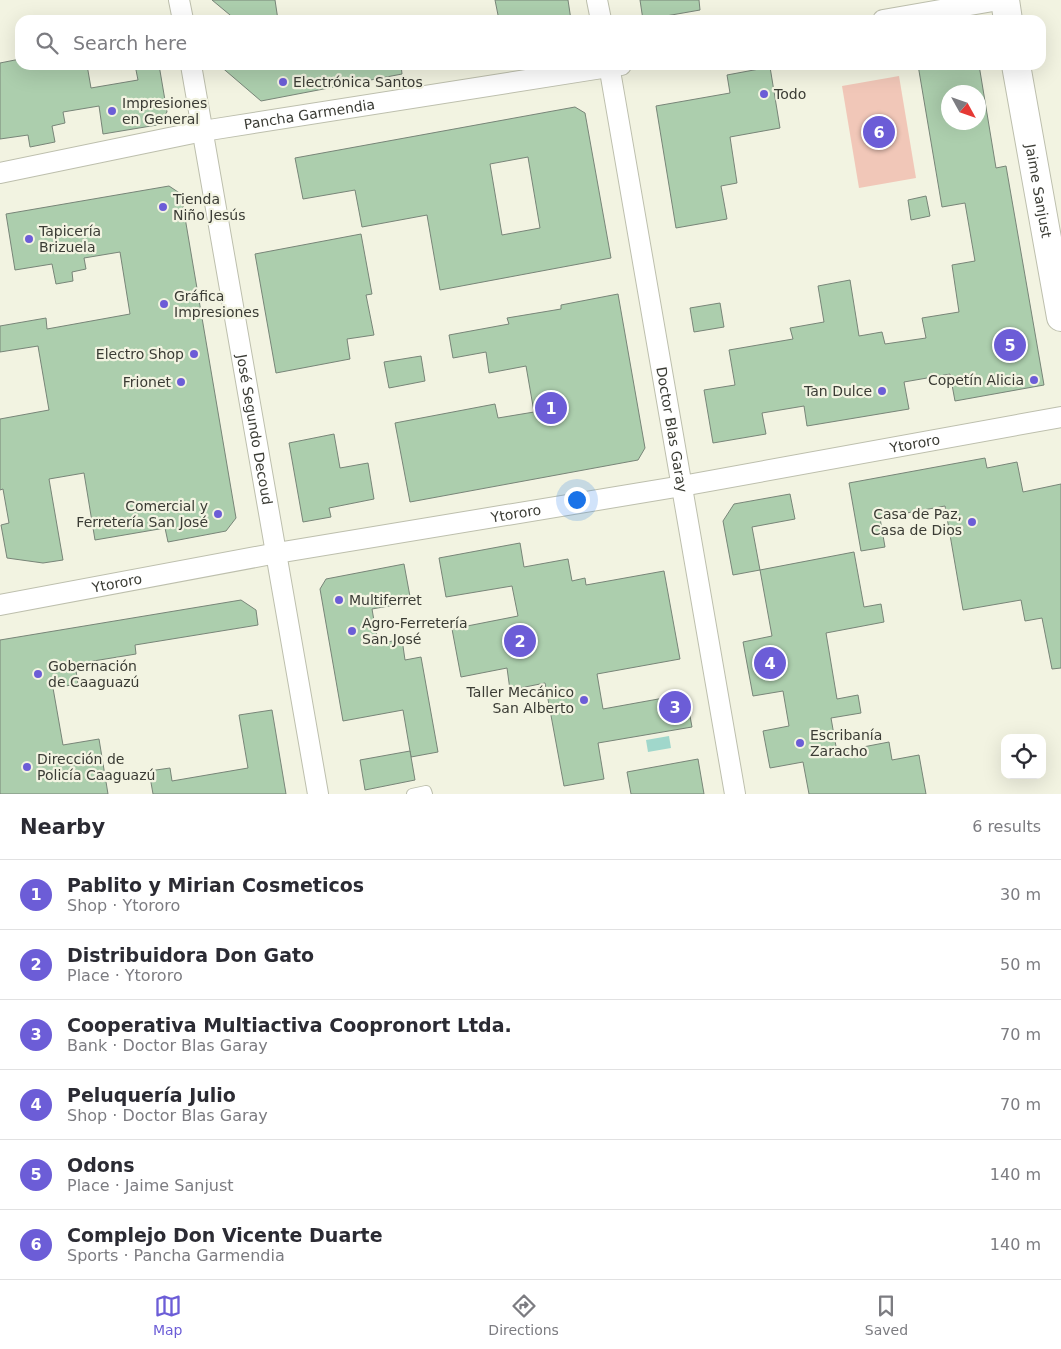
<!DOCTYPE html>
<html lang="en">
<head>
<meta charset="utf-8">
<style>
  :root { --surface:#fff; --page:#f7f7f7; --text:#2b2b33; --muted:#7c7c81; --line:#e1e1e2; --accent:#6c5dd7 }
  body { margin:0; font-family:"DejaVu Sans",sans-serif; background:var(--page); color:var(--text) }
  .controls { position:absolute; right:15px; bottom:15px; display:grid; overflow:hidden; border-radius:10px; box-shadow:0 5px 20px #0002 }
  .controls button { width:45px; height:45px; display:grid; place-items:center; padding:0; border:0; border-bottom:1px solid var(--line); background:var(--surface); color:var(--text); font:25px sans-serif }
  .compass { position:absolute; left:941px; top:85px; width:45px; height:45px; border-radius:50%; background:var(--surface); box-shadow:0 5px 20px #0002; rotate:130deg }
  .you { position:absolute; left:576px; top:499px; width:18px; height:18px; margin:-12px; border:4px solid #fff; border-radius:50%; background:#1a73e8; box-shadow:0 0 0 8px #1a73e833 }
  .badge { display:grid; place-items:center; width:32px; height:32px; border-radius:50%; background:var(--accent); color:#fff; font-size:16px; font-weight:700 }
  .pin { position:absolute; translate:-50% -50%; border:2px solid #fff; box-shadow:0 1px 5px #0006 }
  .list { margin:0; padding:0; list-style:none }
  h2 { display:flex; justify-content:space-between; align-items:center; height:65px; margin:0; padding:0 20px; font-size:21px }
  h2 small { font-size:16px; font-weight:400; color:var(--muted) }
  .list li { display:grid; grid-template-columns:32px 1fr auto; gap:15px; align-items:center; box-sizing:border-box; height:70px; padding:0 20px; border-top:1px solid var(--line) }
  .list b { display:block; font-size:19px; white-space:nowrap }
  .list p { margin:0; font-size:16px; white-space:nowrap; color:var(--muted) }
  .list em { font-size:16px; font-style:normal; color:var(--muted) }
  .icon { flex:none; width:28px; height:28px; fill:none; stroke:currentColor; stroke-width:2; stroke-linecap:round; stroke-linejoin:round }
  .map { position:relative; flex:none; width:1061px; height:794px; overflow:hidden }
  .search { position:absolute; background:var(--surface); box-shadow:0 5px 20px #0002; left:15px; right:15px; top:15px; height:55px; display:flex; align-items:center; gap:12px; box-sizing:border-box; padding:0 18px; border-radius:15px; color:var(--muted); font-size:19px }
  .sheet { height:485px; background:var(--surface) }
  nav { display:flex; justify-content:space-around; align-items:center; box-sizing:border-box; height:70px; border-top:1px solid var(--line); background:var(--surface); font-size:14px; color:var(--muted) }
  nav a { display:grid; justify-items:center; gap:2px }
  nav .on { color:var(--accent) }
  .map>svg:first-child { display:block }
  .green { fill:#f1c7b8 }
  .water { fill:#a0d7cb }
  .building { fill:#accead; stroke:#788578; fill-rule:evenodd }
  .lines { fill:none; stroke-linecap:round; stroke-linejoin:round }
  .lane-casing { stroke:#bdbfad; stroke-width:12 }
  .street-casing { stroke:#bdbfad; stroke-width:22 }
  .secondary-casing { stroke:#bdbfad; stroke-width:30 }
  .lane { stroke:#fff; stroke-width:10 }
  .street { stroke:#fff; stroke-width:20 }
  .secondary { stroke:#fff; stroke-width:28 }
  .poi-dot { fill:#6c5dd7; stroke:#f2f3e1; stroke-width:2 }
  .labels { text-anchor:middle; dominant-baseline:central; stroke-width:4.5; stroke-linejoin:round; paint-order:stroke }
  .poi-label { font-size:14px; fill:#3b3c35; stroke:#f2f3e1; text-anchor:start }
  .street-label { font-size:14px; fill:#3b3c35; stroke:#f2f3e1 }
</style>
</head>
<body>
<div class="map">
<svg width="1061" height="794" viewBox="0 0 1061 794">
  <rect width="100%" height="100%" fill="#f2f3e1"/>
  <path class="green" d="M899,76L916,178L859,188L842,86Z"/>
  <path class="water" d="M669,736L671,748L648,752L646,740Z"/>
  <g class="building">
    <path d="M212,0H275L278,20H236Z"/>
    <path d="M495,0H568L571,20H499Z"/>
    <path d="M640,0H699L700,10L643,20Z"/>
    <path d="M20,59V65H87L91,88L138,80L135,65H159L167,112L157,125L103,134L99,106L63,112L65,123L52,126L55,142L30,147L28,135L0,139V63Z"/>
    <path d="M219,65H401L402,74L261,101Z"/>
    <path d="M918,65H979L996,168L1006,166L1044,385L955,401L950,374L904,382L909,409L807,426L804,406L762,413L766,434L713,443L704,390L735,385L729,350L793,339L790,328L824,322L818,286L850,280L859,336L882,332L885,344L926,338L922,318L959,312L952,265L975,261L965,203L942,207ZM948,92H978V122H948Z"/>
    <path d="M770,67L780,128L730,137L737,183L721,186L727,219L676,228L656,106L730,93L727,75Z"/>
    <path d="M575,107L585,113L611,258L440,290L427,215L362,227L355,190L303,199L295,158ZM528,157L540,228L502,235L490,164Z"/>
    <path d="M169,186L181,194L236,518L226,531L168,542L165,528L95,540L84,473L49,479L63,560L43,563L7,558L1,525L9,523L3,489L0,490V419L49,410L38,346L0,352V326L46,318L47,329L130,314L120,252L84,258L86,269L72,272L73,281L56,284L52,264L15,270L6,214Z"/>
    <path d="M926,196L930,216L911,220L908,200Z"/>
    <path d="M361,234L372,294L366,295L374,335L347,339L350,359L276,373L255,254Z"/>
    <path d="M618,294L645,448L638,460L410,502L395,423L495,404L498,418L534,412L526,366L489,373L486,352L453,358L449,335L509,324L507,318L561,309V305Z"/>
    <path d="M720,303L724,327L694,332L690,308Z"/>
    <path d="M421,356L425,381L389,388L384,362Z"/>
    <path d="M334,434L340,468L368,463L374,499L329,508L331,517L303,522L289,443Z"/>
    <path d="M985,458L987,468L1017,462L1023,492L1061,484V668L1052,669L1042,618L1025,621L1021,600L963,610L945,506L880,518L885,547L861,551L849,483Z"/>
    <path d="M790,494L795,519L752,527L760,570L733,575L723,521L734,504Z"/>
    <path d="M520,543L524,567L568,559L572,581L585,578L586,585L664,571L680,659L597,674L603,709L686,694L692,727L598,743L604,779L564,786L545,683L510,690L507,668L461,677L452,629L518,616L512,586L446,597L439,558Z"/>
    <path d="M854,552L864,607L881,604L884,622L826,633L837,699L858,695L861,713L831,718L837,752L889,742L892,760L919,755L926,794H809L803,762L770,768L763,731L789,726L783,691L753,696L743,642L772,636L760,570Z"/>
    <path d="M404,564L411,602L372,609L378,644L402,639L405,660L421,657L438,752L411,757L403,710L343,721L320,589L326,579Z"/>
    <path d="M241,600L256,610L258,625L135,645L136,654L75,664L78,684L53,688L63,745L99,739L108,794H0V640Z"/>
    <path d="M272,710L286,794H153L149,771L170,768L172,781L248,768L239,715Z"/>
    <path d="M410,751L415,780L365,790L360,760Z"/>
    <path d="M698,759L704,794H631L627,772Z"/>
  </g>
  <g class="lines">
    <g class="lane-casing">
      <path id="lane" d="M412,794L426,791L427,794"/>
    </g>
    <g class="street-casing">
      <g id="street">
        <path d="M179,0L183,20"/>
        <path d="M597,0L601,20"/>
        <path d="M883,20L999,0"/>
        <path id="s1" d="M191,65L318,794"/>
        <path id="s2" d="M609,65L735,794"/>
        <path id="s3" d="M0,173L203,131L621,65"/>
        <path id="s4" d="M0,605L277,553L682,486L1061,417"/>
      </g>
    </g>
    <g class="secondary-casing">
      <g id="secondary">
        <path d="M1005,0L1008,20"/>
        <path id="s5" d="M1016,65L1061,317"/>
      </g>
    </g>
    <use href="#lane" class="lane"/>
    <use href="#street" class="street"/>
    <use href="#secondary" class="secondary"/>
  </g>
  <g class="poi-dot">
    <circle cx="283" cy="82" r="5"/>
    <circle cx="764" cy="94" r="5"/>
    <circle cx="112" cy="111" r="5"/>
    <circle cx="163" cy="207" r="5"/>
    <circle cx="29" cy="239" r="5"/>
    <circle cx="164" cy="304" r="5"/>
    <circle cx="194" cy="354" r="5"/>
    <circle cx="1034" cy="380" r="5"/>
    <circle cx="181" cy="382" r="5"/>
    <circle cx="882" cy="391" r="5"/>
    <circle cx="218" cy="514" r="5"/>
    <circle cx="972" cy="522" r="5"/>
    <circle cx="339" cy="600" r="5"/>
    <circle cx="352" cy="631" r="5"/>
    <circle cx="38" cy="674" r="5"/>
    <circle cx="584" cy="700" r="5"/>
    <circle cx="800" cy="743" r="5"/>
    <circle cx="27" cy="767" r="5"/>
  </g>
  <g class="labels">
    <g class="poi-label">
      <text x="293" y="82">Electrónica Santos</text>
      <text x="774" y="94">Todo</text>
      <text x="122" y="103">Impresiones<tspan x="122" dy="16">en General</tspan></text>
      <text x="173" y="199">Tienda<tspan x="173" dy="16">Niño Jesús</tspan></text>
      <text x="39" y="231">Tapicería<tspan x="39" dy="16">Brizuela</tspan></text>
      <text x="174" y="296">Gráfica<tspan x="174" dy="16">Impresiones</tspan></text>
      <text x="184" y="354" text-anchor="end">Electro Shop</text>
      <text x="1024" y="380" text-anchor="end">Copetín Alicia</text>
      <text x="171" y="382" text-anchor="end">Frionet</text>
      <text x="872" y="391" text-anchor="end">Tan Dulce</text>
      <text x="208" y="506" text-anchor="end">Comercial y<tspan x="208" dy="16">Ferretería San José</tspan></text>
      <text x="962" y="514" text-anchor="end">Casa de Paz,<tspan x="962" dy="16">Casa de Dios</tspan></text>
      <text x="349" y="600">Multiferret</text>
      <text x="362" y="623">Agro-Ferretería<tspan x="362" dy="16">San José</tspan></text>
      <text x="48" y="666">Gobernación<tspan x="48" dy="16">de Caaguazú</tspan></text>
      <text x="574" y="692" text-anchor="end">Taller Mecánico<tspan x="574" dy="16">San Alberto</tspan></text>
      <text x="810" y="735">Escribanía<tspan x="810" dy="16">Zaracho</tspan></text>
      <text x="37" y="759">Dirección de<tspan x="37" dy="16">Policía Caaguazú</tspan></text>
    </g>
    <g class="street-label">
      <text stroke="none"><textPath href="#s3" startOffset="315">Pancha Garmendia</textPath></text>
      <text stroke="none"><textPath href="#s5" startOffset="128">Jaime Sanjust</textPath></text>
      <text stroke="none"><textPath href="#s1" startOffset="370">José Segundo Decoud</textPath></text>
      <text stroke="none"><textPath href="#s2" startOffset="370">Doctor Blas Garay</textPath></text>
      <text stroke="none"><textPath href="#s4" startOffset="929">Ytororo</textPath></text>
      <text stroke="none"><textPath href="#s4" startOffset="524">Ytororo</textPath></text>
      <text stroke="none"><textPath href="#s4" startOffset="119">Ytororo</textPath></text>
    </g>
  </g>
</svg>
<div class="controls">
<button><svg class="icon" aria-label="locate" viewBox="0 0 24 24"><circle cx="12" cy="12" r="6"/><path d="M12 2v4M12 18v4M2 12h4M18 12h4"/></svg></button>
</div>
<svg class="compass" viewBox="-18 -18 36 36"><path d="M0-13l5 13h-10z" fill="#e53935"/><path d="M0 13l5-13h-10z" fill="#7c7c81"/></svg>
<div class="you"></div>
<div class="pin badge" style="left:551px;top:408px">1</div>
<div class="pin badge" style="left:520px;top:641px">2</div>
<div class="pin badge" style="left:675px;top:707px">3</div>
<div class="pin badge" style="left:770px;top:663px">4</div>
<div class="pin badge" style="left:1010px;top:345px">5</div>
<div class="pin badge" style="left:879px;top:132px">6</div>
<div class="search"><svg class="icon" aria-label="search" viewBox="0 0 24 24"><circle cx="10" cy="10" r="6"/><path d="M15 15l6 6"/></svg>Search here</div>
</div>
<section class="sheet">
<h2>Nearby<small>6 results</small></h2>
<ul class="list">
<li><span class="badge">1</span><div><b>Pablito y Mirian Cosmeticos</b><p>Shop · Ytororo</p></div><em>30 m</em></li>
<li><span class="badge">2</span><div><b>Distribuidora Don Gato</b><p>Place · Ytororo</p></div><em>50 m</em></li>
<li><span class="badge">3</span><div><b>Cooperativa Multiactiva Coopronort Ltda.</b><p>Bank · Doctor Blas Garay</p></div><em>70 m</em></li>
<li><span class="badge">4</span><div><b>Peluquería Julio</b><p>Shop · Doctor Blas Garay</p></div><em>70 m</em></li>
<li><span class="badge">5</span><div><b>Odons</b><p>Place · Jaime Sanjust</p></div><em>140 m</em></li>
<li><span class="badge">6</span><div><b>Complejo Don Vicente Duarte</b><p>Sports · Pancha Garmendia</p></div><em>140 m</em></li>
</ul>
</section>
<nav>
<a class="on"><svg class="icon" aria-label="map" viewBox="0 0 24 24"><path d="M3 6l6-2 6 2 6-2v14l-6 2-6-2-6 2zM9 4v14M15 6v14"/></svg>Map</a>
<a><svg class="icon" aria-label="directions" viewBox="0 0 24 24"><path d="M12 3l9 9-9 9-9-9zM9 14v-3h6M13 9l2 2-2 2"/></svg>Directions</a>
<a><svg class="icon" aria-label="saved" viewBox="0 0 24 24"><path d="M7 4h10v16l-5-4-5 4z"/></svg>Saved</a>
</nav>
</body>
</html>
